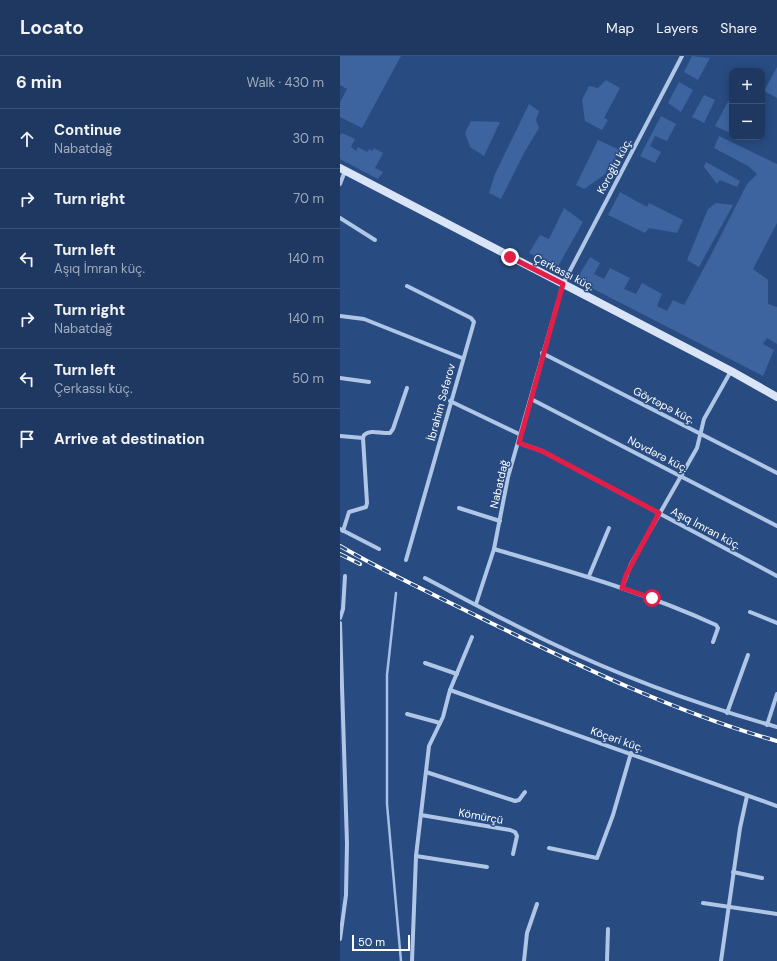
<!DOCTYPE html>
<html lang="en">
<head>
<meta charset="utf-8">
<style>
  :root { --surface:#1e3861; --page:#263f67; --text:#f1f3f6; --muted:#a1acbd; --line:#3c5276 }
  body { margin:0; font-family:"DM Sans",sans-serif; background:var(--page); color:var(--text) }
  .controls { position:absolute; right:12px; top:12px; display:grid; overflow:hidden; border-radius:8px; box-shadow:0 2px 10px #0003 }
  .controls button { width:36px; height:36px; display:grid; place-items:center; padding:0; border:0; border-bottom:1px solid var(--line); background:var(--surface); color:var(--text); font:20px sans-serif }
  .scale { position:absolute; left:12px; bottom:10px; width:58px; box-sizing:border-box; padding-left:4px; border:2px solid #fff; border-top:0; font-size:11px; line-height:14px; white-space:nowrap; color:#fff; -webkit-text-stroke:3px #284b81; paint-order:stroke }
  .stop { position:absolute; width:12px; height:12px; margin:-9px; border:3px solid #e11d48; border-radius:50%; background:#fff }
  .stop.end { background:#e11d48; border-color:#fff; box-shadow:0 1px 4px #0008 }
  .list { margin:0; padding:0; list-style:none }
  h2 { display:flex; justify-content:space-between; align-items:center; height:52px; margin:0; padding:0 16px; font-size:17px }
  h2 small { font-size:13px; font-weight:400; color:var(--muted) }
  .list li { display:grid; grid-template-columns:26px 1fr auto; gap:12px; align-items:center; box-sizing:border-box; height:60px; padding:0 16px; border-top:1px solid var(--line) }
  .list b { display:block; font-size:15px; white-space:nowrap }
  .list p { margin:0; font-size:13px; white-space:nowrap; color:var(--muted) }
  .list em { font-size:13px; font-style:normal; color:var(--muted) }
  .icon { flex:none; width:22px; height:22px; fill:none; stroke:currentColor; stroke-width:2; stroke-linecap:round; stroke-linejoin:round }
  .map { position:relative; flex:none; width:437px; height:905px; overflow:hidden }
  header { display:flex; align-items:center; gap:24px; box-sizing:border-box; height:56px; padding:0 20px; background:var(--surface); border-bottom:1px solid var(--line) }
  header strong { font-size:19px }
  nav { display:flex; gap:22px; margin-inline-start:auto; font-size:14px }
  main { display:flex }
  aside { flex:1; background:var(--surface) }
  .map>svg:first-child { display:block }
  .green { fill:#3d649f }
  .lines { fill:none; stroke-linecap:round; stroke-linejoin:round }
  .stream { stroke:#a5c0e6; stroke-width:2.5 }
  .street { stroke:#b0c6e6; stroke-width:4 }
  .secondary { stroke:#d9e5f6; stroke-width:8 }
  .rail-casing { stroke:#fff; stroke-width:4 }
  .rail { stroke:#284b81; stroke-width:2.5; stroke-dasharray:8; stroke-linecap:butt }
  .route { stroke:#e11d48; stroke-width:5 }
  .labels { text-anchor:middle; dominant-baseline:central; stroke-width:3; stroke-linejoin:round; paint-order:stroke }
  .street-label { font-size:11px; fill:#fff; stroke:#284b81 }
</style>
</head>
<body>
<header>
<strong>Locato</strong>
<nav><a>Map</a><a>Layers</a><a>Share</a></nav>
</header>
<main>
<aside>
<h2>6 min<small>Walk · 430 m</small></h2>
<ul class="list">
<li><svg class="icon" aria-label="ahead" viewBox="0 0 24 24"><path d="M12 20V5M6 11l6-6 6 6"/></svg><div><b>Continue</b><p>Nabatdağ</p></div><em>30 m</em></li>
<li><svg class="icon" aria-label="right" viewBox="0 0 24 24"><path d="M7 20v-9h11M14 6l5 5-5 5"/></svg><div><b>Turn right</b></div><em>70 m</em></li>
<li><svg class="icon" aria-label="left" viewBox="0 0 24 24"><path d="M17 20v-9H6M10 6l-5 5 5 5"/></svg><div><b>Turn left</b><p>Aşıq İmran küç.</p></div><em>140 m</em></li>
<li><svg class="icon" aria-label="right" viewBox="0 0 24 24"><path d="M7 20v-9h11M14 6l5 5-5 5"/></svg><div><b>Turn right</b><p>Nabatdağ</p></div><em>140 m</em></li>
<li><svg class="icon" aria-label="left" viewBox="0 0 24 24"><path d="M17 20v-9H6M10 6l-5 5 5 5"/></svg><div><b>Turn left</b><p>Çerkassı küç.</p></div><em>50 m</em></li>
<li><svg class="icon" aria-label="arrive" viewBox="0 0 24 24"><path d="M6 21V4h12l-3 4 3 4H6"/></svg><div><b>Arrive at destination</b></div></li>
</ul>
</aside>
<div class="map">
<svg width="437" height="905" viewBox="0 0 437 905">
  <rect width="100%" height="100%" fill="#284b81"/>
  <g class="green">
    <path d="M0,0H61L22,72L0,61V46L7,33L0,29Z"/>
    <path d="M352,0L370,2L358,24L344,16Z"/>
    <path d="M437,11V42L424,35Z"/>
    <path d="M266,24L280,32L264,62L268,64L262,74L245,65L242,44L249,30L258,32Z"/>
    <path d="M339,26L353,34L341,56L328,47Z"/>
    <path d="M392,38V78L375,70Z"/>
    <path d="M364,39L375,44L364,67L352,61Z"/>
    <path d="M189,48L199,55L196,64L199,72L184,97L161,143L149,137L155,118Z"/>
    <path d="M321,60L336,68L327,85L315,80L310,90L321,96L315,107L300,100Z"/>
    <path d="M131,65L160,66L144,100L130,91L125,77Z"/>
    <path d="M2,77L15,83L11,91L16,95L18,91L27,96L29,93L32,95L34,92L43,97L35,112L43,116L38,123L0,103V79Z"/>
    <path d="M379,80L437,108V167L413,213L428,224V248L437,251V288L427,282L423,288L434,294L423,320L236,224L250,201L260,207L254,218L264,223L270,212L290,222L284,233L296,238L302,227L322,238L317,250L327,255L333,244L344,249L372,197L407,128L417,118L408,110L374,92Z"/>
    <path d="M258,84L280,94L264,119L244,133L236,129Z"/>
    <path d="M366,106L400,125L397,131L380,124L377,128L364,111Z"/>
    <path d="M280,136L307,151L309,147L343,164L337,177L309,172L305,177L268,159Z"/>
    <path d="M376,147L393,149L359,211L347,204L368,153Z"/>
    <path d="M224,152L243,166L217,212L189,197L200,179L209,183Z"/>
  </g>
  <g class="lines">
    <path class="stream" d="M56,537L47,619V748L61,905"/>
    <g class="street">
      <path d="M0,128L5,115"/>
      <path d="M0,162L35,184"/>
      <path d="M0,260L24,263L122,302"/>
      <path d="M202,297L437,417"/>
      <path d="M0,322L29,326"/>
      <path d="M191,343L437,470"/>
      <path d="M110,345L181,379"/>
      <path d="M0,380L23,382L27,447L26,451L9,456L3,475"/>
      <path d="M23,382L24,379C31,373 41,378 50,377L53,373L67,332"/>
      <path d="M179,387L202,395L437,520"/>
      <path d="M119,452L160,465"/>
      <path d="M0,473L39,493"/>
      <path d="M154,493C229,515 304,536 376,569L378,572L373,586"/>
      <path d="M66,504L134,266L131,262L67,230"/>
      <path d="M249,520L269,472"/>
      <path d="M85,522C125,543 165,565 207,585C280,620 359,649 437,671"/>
      <path d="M282,532L291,508L357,392L364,363L391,315"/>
      <path d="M136,548L154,493L168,421L223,228L342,0"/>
      <path d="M410,556L437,567"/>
      <path d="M0,562L3,553L5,520"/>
      <path d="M0,567L7,787L6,839L0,883"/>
      <path d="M85,607L117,618"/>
      <path d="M110,634L437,750"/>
      <path d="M387,657L408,599"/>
      <path d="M67,658L100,667"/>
      <path d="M427,669L437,638"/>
      <path d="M86,716L175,745L179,744L185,736"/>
      <path d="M81,759L170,774L175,776L177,780L173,798"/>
      <path d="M209,792L257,802L273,759L291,697"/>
      <path d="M76,800L147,811"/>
      <path d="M393,816L422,822"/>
      <path d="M363,847L437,858"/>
      <path d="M72,905L76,800L89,690L103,661L110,634L132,581"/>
      <path d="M184,905L187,877L197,848"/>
      <path d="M267,905L268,873"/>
      <path d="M381,905L400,772L407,740"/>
    </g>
    <path class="secondary" d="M0,112L391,315L437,341"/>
    <g class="rail-casing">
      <g id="rail">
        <path d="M0,490C48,518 99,541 149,566C242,611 337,657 437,685"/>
        <path d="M0,498L20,508"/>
      </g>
    </g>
    <use href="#rail" class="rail"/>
  </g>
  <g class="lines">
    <path class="route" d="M170,201L223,228L179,387L202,395L319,457L286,519L282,532L312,542"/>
  </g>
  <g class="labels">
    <g class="street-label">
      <text transform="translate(274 110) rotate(-62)">Koroğlu küç.</text>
      <text transform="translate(224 216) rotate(27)">Çerkassı küç.</text>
      <text transform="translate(101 346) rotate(-75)">İbrahim Səfərov</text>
      <text transform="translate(324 349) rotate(27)">Göytəpə küç.</text>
      <text transform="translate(318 398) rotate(27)">Novdərə küç.</text>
      <text transform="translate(159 428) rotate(-77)">Nabatdağ</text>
      <text transform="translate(366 472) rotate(28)">Aşıq İmran küç.</text>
      <text transform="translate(277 683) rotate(19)">Köçəri küç.</text>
      <text transform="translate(141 760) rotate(10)">Kömürçü</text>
    </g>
  </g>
</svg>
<div class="controls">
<button>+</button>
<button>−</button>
</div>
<div class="scale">50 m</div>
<div class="stop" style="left:312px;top:542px"></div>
<div class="stop end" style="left:170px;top:201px"></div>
</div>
</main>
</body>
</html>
